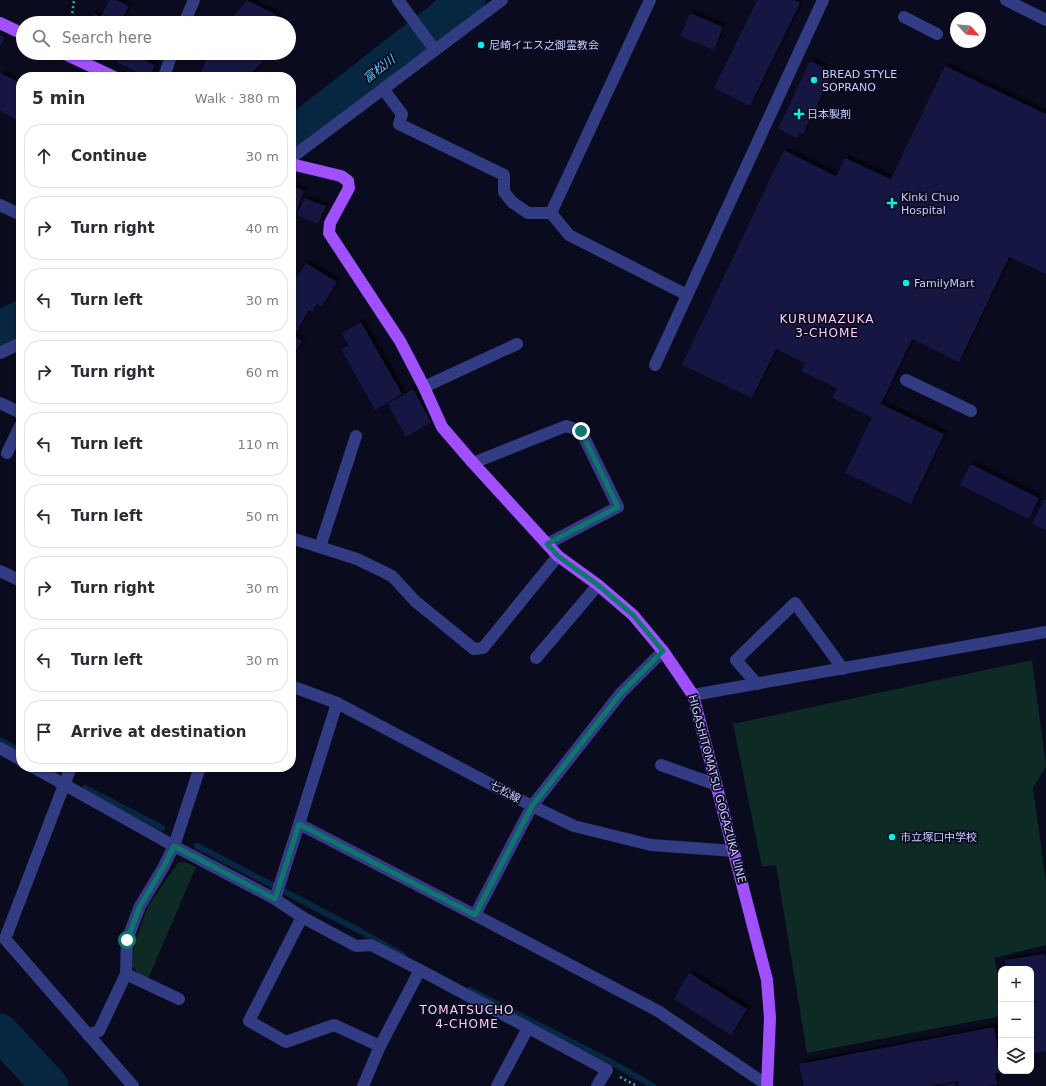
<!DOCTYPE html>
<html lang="en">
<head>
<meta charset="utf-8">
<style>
  :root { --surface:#fff; --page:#f2f2f3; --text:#2b2b33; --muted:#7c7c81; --line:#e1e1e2 }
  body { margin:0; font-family:"DejaVu Sans","Noto Sans JP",sans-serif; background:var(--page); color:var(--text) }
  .controls { position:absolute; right:12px; bottom:12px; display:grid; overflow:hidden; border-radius:8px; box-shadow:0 1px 3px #0004 }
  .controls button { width:36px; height:36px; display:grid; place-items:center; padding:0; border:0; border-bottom:1px solid var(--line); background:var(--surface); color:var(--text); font:20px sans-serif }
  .compass { position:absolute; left:950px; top:12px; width:36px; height:36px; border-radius:50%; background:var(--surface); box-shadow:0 1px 3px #0004; rotate:116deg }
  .stop { position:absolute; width:12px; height:12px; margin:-9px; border:3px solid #0f766e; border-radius:50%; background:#fff }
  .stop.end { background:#0f766e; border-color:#fff; box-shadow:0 1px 4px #0008 }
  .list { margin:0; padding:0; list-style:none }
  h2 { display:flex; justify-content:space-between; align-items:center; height:52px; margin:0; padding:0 16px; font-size:17px }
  h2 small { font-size:13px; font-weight:400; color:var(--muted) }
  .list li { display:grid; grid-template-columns:26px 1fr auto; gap:12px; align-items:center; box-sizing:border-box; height:64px; margin:0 8px 8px; padding:0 8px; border:1px solid var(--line); border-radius:16px }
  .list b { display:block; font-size:15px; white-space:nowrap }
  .list em { font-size:13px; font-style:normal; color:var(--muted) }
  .icon { flex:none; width:22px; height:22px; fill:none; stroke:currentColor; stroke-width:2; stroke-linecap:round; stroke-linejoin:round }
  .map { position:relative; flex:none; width:1046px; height:1086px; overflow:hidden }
  .search { position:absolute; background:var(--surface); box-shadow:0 1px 3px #0004; left:16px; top:16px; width:280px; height:44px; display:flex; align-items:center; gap:10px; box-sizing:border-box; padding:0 14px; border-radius:22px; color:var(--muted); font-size:15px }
  .panel { position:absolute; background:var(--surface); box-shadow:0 1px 3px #0004; left:16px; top:72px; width:280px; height:700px; border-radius:16px }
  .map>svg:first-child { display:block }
  .green { fill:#0d2a24 }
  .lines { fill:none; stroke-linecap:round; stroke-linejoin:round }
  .stream { stroke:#072642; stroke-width:6 }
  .river { stroke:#072642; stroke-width:37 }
  .building { fill:#171542; filter:url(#shadow) }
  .path { stroke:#24b897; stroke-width:2.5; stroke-dasharray:2 3; stroke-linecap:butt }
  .minor { stroke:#323c82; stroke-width:12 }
  .major { stroke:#a150ff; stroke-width:12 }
  .route { stroke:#0f766e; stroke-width:5 }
  .poi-dot { fill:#00f4e4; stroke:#0b0b1f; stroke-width:1.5 }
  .labels { text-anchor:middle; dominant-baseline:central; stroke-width:3.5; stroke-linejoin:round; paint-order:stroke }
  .poi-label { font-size:11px; fill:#c9ccff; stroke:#0b0b1f; text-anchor:start }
  .street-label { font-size:11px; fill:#c9ccff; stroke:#0b0b1f }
  .water-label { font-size:12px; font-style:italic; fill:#57cdff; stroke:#0b0b1f }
  .neighbourhood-label { font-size:12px; letter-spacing:1px; fill:#ffcbf5; stroke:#0b0b1f }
</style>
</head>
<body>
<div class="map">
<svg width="1046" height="1086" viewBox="0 0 1046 1086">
  <defs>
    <filter id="shadow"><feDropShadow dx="3.5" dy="-3.5" stdDeviation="1" flood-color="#0009"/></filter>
  </defs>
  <rect width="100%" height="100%" fill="#0b0b1f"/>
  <g class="green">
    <path d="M1032,660L1046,766L1033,788L1046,882V945L994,958L1001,986V1016L807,1053L776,865L762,867L733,724Z"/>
    <path d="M185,862L196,867L148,979L140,975L132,966L135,942L148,906L178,863Z"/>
  </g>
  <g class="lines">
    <g class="stream">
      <path d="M0,740L21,752"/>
      <path d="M48,767L49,768"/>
      <path d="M85,788L162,828"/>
      <path d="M197,846L362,932L403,955"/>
      <path d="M470,990L611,1062L653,1086"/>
    </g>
    <g class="river">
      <path d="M291,137L467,0"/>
      <path d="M0,329L21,319"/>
      <path d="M0,1032L50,1086"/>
    </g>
  </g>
  <g class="building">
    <path d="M109,0H117L129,6L120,23H90L94,14L101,17Z"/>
    <path d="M247,0L275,14L282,23H228Z"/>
    <path d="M757,0H795L800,3L750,106L714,88Z"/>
    <path d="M690,13L723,27L714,50L680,36Z"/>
    <path d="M0,35L5,37L0,47Z"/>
    <path d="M121,53H131L155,65L150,77H146L116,62Z"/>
    <path d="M209,53H270L248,77H199Z"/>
    <path d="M810,61L833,72L803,134L799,132L797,138L778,129Z"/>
    <path d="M945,66L1046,114V274L1009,257L959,362L912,339L881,404L944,434L911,504L845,473L872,417L832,398L837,388L801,371L805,363L776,349L752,398L682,365L784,150L836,176L845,158L891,179Z"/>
    <path d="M0,73L21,83V119L20,118L19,121L0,111Z"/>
    <path d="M291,185L304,191L295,215L291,213Z"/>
    <path d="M304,198L326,206L318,224L297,215Z"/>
    <path d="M306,263L337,282L322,306L317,304L312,312L309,310L294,336L302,341L291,359V288Z"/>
    <path d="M361,322L402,394L375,410L341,349L349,345L342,333Z"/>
    <path d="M413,389L431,422L406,437L388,404Z"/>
    <path d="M971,464L1039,498L1029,519L960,485Z"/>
    <path d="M1044,499L1046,500V530L1032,524Z"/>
    <path d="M1045,954L1046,961V1051L1031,1054V969H1006L1005,960Z"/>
    <path d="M689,973L747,1009L731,1035L674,999Z"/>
    <path d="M994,1027L1001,1071L1004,1072L995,1074L997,1084L987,1086H959L958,1081L929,1086H804L799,1064Z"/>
    <path d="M955,1083L956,1086H942V1085Z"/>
  </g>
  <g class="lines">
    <g class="path">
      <path d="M71,23L74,0"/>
      <path d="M620,1077L637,1086"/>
    </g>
    <g class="minor">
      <path d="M398,0L435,50"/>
      <path d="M650,0L551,213L569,235L687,295"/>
      <path d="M1006,0L1046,20"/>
      <path d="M904,17L937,34"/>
      <path d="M184,23L194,0"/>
      <path d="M164,77L172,53"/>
      <path d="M383,89L402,114L399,124L504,175V192L512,202L528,213H551"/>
      <path d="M291,158L502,0"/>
      <path d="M0,205L21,215"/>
      <path d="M0,353L21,343"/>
      <path d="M655,365L823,0"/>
      <path d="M906,380L971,411"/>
      <path d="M424,387L517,344"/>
      <path d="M0,403L21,413"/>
      <path d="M7,453L21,424"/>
      <path d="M473,463L566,426L581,431L618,507L547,544"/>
      <path d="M291,538L357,559L392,576L415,601L474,649L483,648L558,556"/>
      <path d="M320,547L356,436"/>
      <path d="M0,571L21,581"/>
      <path d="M536,658L598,585"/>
      <path d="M757,684L736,660L795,603L843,669"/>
      <path d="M291,686L337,703L532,806L574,826L651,845L734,851"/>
      <path d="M693,695L1046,632"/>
      <path d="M0,748L21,760"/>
      <path d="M661,765L717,785"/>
      <path d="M33,767L174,846L275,899L302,917L356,946L371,945L420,970L380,1046L363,1086"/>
      <path d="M71,767L5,939L133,1086"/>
      <path d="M299,824L337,703"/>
      <path d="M275,899L299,824L475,915L658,1011L767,1085"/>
      <path d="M475,915L532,806L621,693L663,651"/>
      <path d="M302,917L249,1021L286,1042L334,1025L380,1046"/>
      <path d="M420,970L607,1070L597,1086"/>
      <path d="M126,974L179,999"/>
      <path d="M88,1035L99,1031L126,974L127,940L140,906L163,868L174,846L200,767"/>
      <path d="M497,1086L528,1028"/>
    </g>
    <g class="major">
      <path d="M0,23L23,34"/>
      <path d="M63,53L114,77"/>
      <path d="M291,164L341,176L348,181L349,188L330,223L329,233L400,341L424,387L442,427L473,463L558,556L598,585L633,615L663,651L693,695L767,980L770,1018L767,1086"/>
    </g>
  </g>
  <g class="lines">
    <path class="route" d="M127,940L140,906L163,868L174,846L275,899L299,824L475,915L532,806L621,693L663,651L633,615L598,585L558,556L547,544L618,507L581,431"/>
  </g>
  <g class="poi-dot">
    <circle cx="481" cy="45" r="4"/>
    <circle cx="814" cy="80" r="4"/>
    <path d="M797 108h4v4h4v4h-4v4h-4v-4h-4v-4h4z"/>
    <path d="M890 197h4v4h4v4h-4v4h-4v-4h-4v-4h4z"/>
    <circle cx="906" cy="283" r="4"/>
    <circle cx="892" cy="837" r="4"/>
  </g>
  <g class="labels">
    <g class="poi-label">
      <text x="489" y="45">尼崎イエス之御霊教会</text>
      <text x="822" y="74">BREAD STYLE<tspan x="822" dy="13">SOPRANO</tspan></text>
      <text x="807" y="114">日本製剤</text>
      <text x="901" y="197">Kinki Chuo<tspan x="901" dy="13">Hospital</tspan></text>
      <text x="914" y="283">FamilyMart</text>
      <text x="900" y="837">市立塚口中学校</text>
    </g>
    <g class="street-label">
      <text transform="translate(717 789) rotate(75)">HIGASHITOMATSU GOGAZUKA LINE</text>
      <text transform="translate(505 792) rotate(28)">七松線</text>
    </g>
    <g class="water-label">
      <text transform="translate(379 69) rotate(-38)">富松川</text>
    </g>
    <g class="neighbourhood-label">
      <text x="827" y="319">KURUMAZUKA<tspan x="827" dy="14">3-CHOME</tspan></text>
      <text x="467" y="1010">TOMATSUCHO<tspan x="467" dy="14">4-CHOME</tspan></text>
    </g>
  </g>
</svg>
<div class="controls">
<button>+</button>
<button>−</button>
<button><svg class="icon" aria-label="layers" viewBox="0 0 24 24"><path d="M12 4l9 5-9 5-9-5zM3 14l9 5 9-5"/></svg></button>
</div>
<svg class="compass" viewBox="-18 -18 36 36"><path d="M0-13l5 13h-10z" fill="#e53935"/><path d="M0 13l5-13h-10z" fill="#7c7c81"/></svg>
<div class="stop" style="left:127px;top:940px"></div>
<div class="stop end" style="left:581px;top:431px"></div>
<div class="search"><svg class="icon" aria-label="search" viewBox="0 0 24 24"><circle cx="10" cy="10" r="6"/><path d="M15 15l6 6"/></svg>Search here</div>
<section class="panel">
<h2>5 min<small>Walk · 380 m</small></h2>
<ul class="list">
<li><svg class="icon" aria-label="ahead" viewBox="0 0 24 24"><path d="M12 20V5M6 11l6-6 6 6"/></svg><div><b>Continue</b></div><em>30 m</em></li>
<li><svg class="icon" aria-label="right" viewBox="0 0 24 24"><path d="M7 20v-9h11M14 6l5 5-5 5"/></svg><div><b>Turn right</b></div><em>40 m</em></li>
<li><svg class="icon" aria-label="left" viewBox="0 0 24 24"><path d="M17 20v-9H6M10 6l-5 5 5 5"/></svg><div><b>Turn left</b></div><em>30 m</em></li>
<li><svg class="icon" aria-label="right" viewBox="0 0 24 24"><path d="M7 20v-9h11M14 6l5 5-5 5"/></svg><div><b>Turn right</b></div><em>60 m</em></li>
<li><svg class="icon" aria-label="left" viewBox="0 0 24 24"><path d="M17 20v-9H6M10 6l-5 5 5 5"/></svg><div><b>Turn left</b></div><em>110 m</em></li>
<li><svg class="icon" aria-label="left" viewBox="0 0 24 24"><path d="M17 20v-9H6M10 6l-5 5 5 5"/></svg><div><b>Turn left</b></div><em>50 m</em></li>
<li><svg class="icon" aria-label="right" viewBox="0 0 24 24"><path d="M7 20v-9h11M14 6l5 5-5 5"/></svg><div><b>Turn right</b></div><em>30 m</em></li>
<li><svg class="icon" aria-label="left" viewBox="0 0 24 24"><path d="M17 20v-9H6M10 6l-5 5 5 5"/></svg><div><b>Turn left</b></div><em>30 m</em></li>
<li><svg class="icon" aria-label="arrive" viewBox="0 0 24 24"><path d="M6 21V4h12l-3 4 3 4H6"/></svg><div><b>Arrive at destination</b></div></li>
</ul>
</section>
</div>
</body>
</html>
